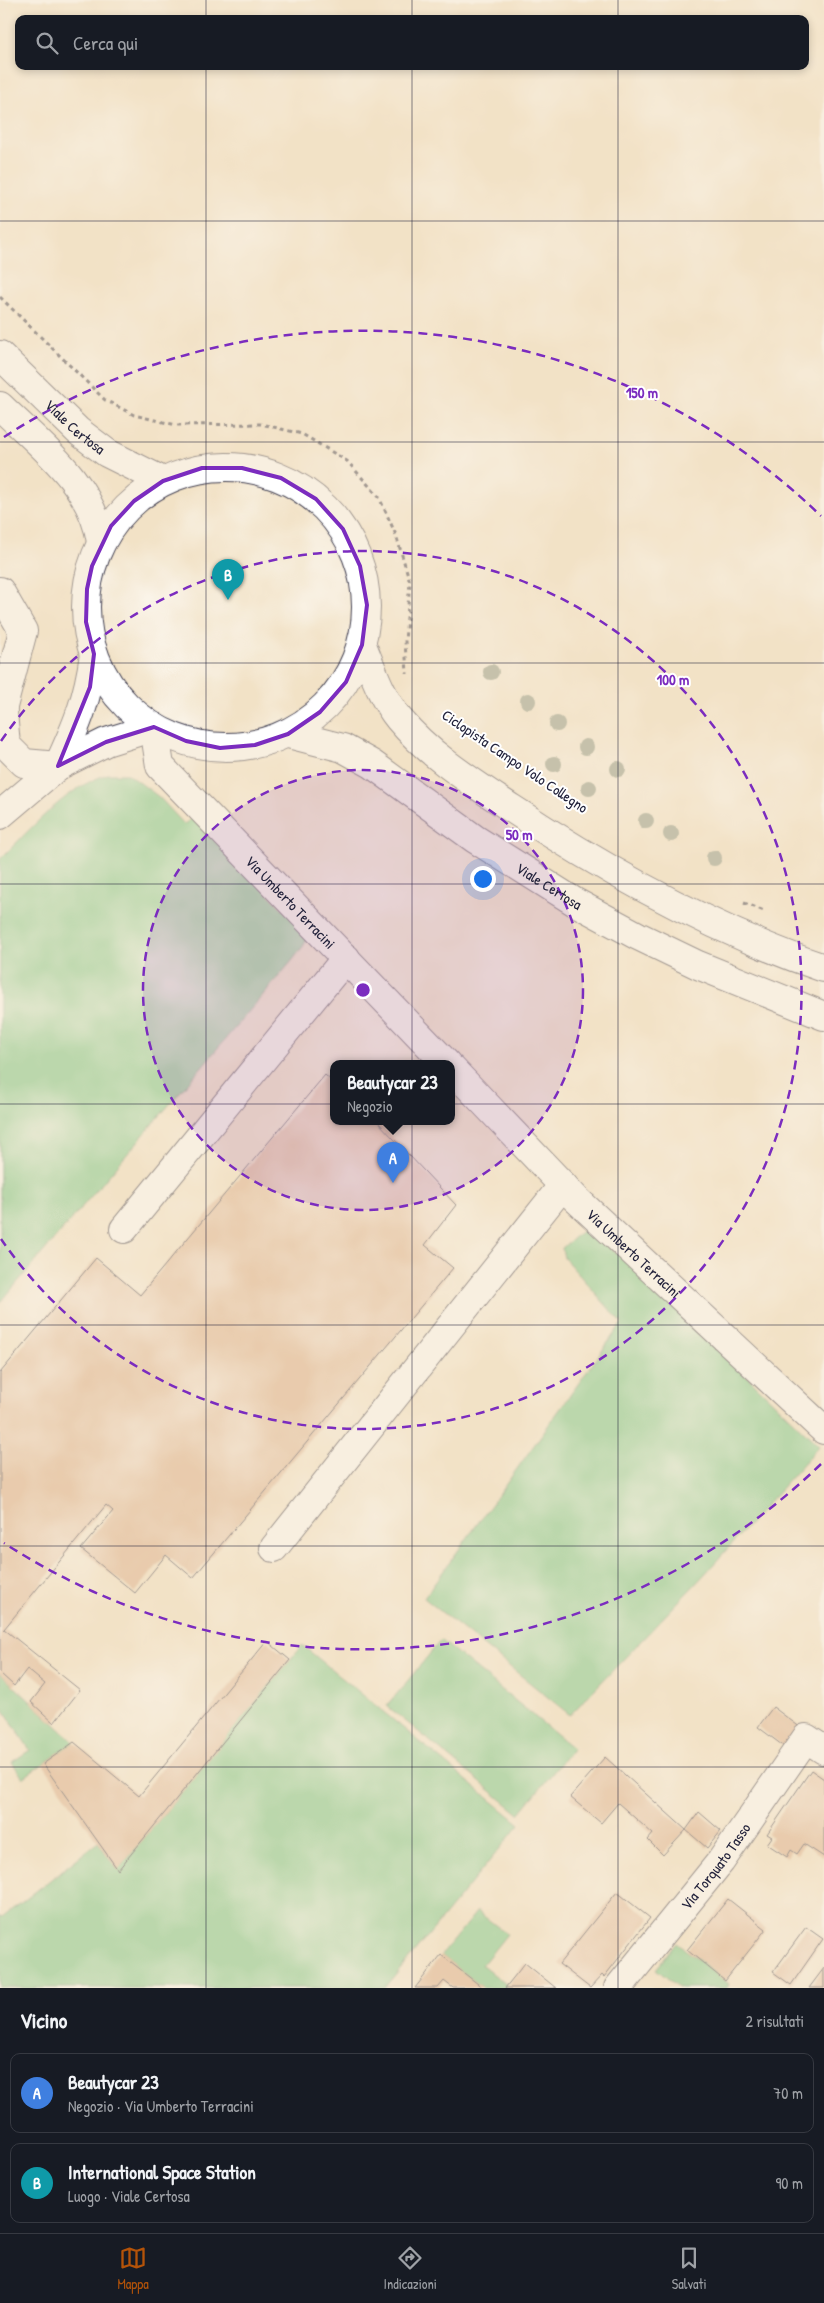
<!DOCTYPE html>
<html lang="it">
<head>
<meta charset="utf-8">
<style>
  :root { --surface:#171b24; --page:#242831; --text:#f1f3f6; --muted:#9ea1a6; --line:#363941; --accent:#b45309 }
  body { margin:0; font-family:"Patrick Hand",sans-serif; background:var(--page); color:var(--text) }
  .you { position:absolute; left:482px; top:878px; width:18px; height:18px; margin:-12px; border:4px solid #fff; border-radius:50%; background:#1a73e8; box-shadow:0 0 0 8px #1a73e833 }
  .badge { display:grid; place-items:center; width:32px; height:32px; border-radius:50%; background:var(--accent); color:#fff; font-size:16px; font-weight:700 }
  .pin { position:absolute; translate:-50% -41px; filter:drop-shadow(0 1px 2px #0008) }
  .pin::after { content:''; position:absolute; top:26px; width:18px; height:15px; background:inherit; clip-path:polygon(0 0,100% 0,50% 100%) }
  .popup { position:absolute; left:330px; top:1060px; width:125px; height:65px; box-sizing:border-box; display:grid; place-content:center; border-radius:10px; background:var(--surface); filter:drop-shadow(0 1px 4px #0005); font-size:16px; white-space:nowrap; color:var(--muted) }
  .popup b { font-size:19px; color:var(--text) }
  .popup::after { content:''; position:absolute; left:50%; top:100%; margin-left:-10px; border:10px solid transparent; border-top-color:var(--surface) }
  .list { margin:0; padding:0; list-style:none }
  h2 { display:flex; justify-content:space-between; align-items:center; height:65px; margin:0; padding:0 20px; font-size:21px }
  h2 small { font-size:16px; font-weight:400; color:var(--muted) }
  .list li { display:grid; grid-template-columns:32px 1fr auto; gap:15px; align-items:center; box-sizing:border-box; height:80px; margin:0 10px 10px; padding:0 10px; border:1px solid var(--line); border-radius:10px }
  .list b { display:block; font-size:19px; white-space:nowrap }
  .list p { margin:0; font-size:16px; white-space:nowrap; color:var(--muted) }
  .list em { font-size:16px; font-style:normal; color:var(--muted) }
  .icon { flex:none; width:28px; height:28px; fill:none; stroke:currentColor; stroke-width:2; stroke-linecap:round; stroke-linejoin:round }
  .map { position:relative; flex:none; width:824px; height:1988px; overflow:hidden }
  .search { position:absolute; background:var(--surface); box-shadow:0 2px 8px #0003; left:15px; right:15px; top:15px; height:55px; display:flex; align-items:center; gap:12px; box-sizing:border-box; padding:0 18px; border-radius:10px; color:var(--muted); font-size:19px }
  .sheet { height:245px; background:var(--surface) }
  nav { display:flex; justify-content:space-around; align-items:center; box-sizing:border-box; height:70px; border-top:1px solid var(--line); background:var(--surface); font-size:14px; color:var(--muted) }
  nav a { display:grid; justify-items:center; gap:2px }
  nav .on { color:var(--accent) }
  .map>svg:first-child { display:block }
  .green { fill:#79cb8c; stroke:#4e7664 }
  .building { fill:#ddb08e }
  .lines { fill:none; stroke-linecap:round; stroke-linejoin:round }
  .minor-casing { stroke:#413f50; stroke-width:30 }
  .major-casing { stroke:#413f50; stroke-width:30 }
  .path { stroke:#413f50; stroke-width:3; stroke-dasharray:4 4; stroke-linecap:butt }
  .minor { stroke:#fff; stroke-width:28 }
  .major { stroke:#fff; stroke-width:28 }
  .tree { fill:#909989 }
  .marked { fill:none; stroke:#7b2cbf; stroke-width:4; stroke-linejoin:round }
  .grid { fill:none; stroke:#22223b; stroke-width:1; stroke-opacity:0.55 }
  .ring { fill:none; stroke:#7b2cbf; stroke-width:2.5; stroke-dasharray:9 6 }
  .labels { text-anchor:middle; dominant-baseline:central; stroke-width:4; stroke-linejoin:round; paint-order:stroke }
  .street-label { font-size:15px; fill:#22223b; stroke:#fff }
  .centre { fill:#7b2cbf; stroke:#fff; stroke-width:2.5 }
  .ring-label { font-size:15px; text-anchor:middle; font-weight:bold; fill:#7b2cbf; stroke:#fff; stroke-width:4; stroke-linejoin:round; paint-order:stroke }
</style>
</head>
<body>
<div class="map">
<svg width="824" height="1988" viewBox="0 0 824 1988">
  <rect width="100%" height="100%" fill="#fff"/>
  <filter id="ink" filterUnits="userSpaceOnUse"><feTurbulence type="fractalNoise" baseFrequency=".02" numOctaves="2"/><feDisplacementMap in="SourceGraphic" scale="10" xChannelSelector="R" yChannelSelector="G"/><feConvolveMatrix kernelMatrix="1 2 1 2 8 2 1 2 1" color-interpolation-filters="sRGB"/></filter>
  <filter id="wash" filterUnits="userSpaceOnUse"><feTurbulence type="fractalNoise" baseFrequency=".0096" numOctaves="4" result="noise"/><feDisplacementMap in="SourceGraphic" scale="20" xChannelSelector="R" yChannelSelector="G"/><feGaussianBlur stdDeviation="1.12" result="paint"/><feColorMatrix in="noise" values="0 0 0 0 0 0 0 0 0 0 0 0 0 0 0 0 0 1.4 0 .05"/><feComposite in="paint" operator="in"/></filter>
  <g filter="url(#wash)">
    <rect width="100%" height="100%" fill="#f2e2c6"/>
    <g class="green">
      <path d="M108,774H128L159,797L184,824L194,817L308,935L304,945L292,961L0,1303V859C32,828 65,788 108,774Z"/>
      <path d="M585,1228L634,1267L819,1446L704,1575L570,1715L424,1598L622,1323L564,1258L562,1248Z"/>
      <path d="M441,1640L573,1748L519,1814L387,1706Z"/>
      <path d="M302,1645L520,1824L385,1988H0V1916L2,1918L98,1842L118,1870Z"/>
      <path d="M0,1673L74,1742L23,1778L12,1762L30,1750L0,1704Z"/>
      <path d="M477,1911L507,1934L482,1965L507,1985L505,1988H483L441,1955Z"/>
      <path d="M677,1943L729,1984L727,1988H680L656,1969Z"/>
    </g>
    <g id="blocks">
      <g class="building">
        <path d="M325,1075L334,1083V1122H378L456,1205L425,1245L453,1268L193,1578L166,1555L135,1593L81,1549L113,1511L106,1505L4,1629L80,1690L54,1723L31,1702L45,1684L27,1669L14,1686L0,1673V1373L96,1258L140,1295Z"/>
        <path d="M267,1641L290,1660L118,1870L43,1764L74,1742L139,1796Z"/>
        <path d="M773,1707L801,1728L786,1748L758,1727Z"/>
        <path d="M605,1757L686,1830L699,1812L721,1831L707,1848L686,1830L663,1855L648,1840L653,1834L618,1803L601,1823L570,1797Z"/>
        <path d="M811,1770L824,1779V1857L804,1844L797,1854L791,1850L787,1857L767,1844L772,1837L767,1834Z"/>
        <path d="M617,1892L650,1918L604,1977L602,1975L590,1988L559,1964Z"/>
        <path d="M728,1899L766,1929L725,1981L687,1950Z"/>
        <path d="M806,1927L823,1939L791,1985L773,1972Z"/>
        <path d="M441,1955L483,1988H453L444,1981L438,1988H415Z"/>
        <path d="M525,1963L556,1988H505Z"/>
        <path d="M824,1968V1988H809Z"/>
      </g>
    </g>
  </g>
  <g filter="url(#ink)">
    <use href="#blocks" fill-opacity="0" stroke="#413f50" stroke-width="1"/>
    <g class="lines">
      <g class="minor-casing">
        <g id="minor">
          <path d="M0,591L23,631L0,718"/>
          <path d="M3,712L6,745L24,763L58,766"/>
          <path d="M58,766C77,725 88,699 94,654"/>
          <path id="s1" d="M0,815L58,766L106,742L154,727L160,766L447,1064"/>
          <path id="s2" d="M452,1069L575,1198L824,1430"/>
          <path d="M124,1229L346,958"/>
          <path d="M274,1548L563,1185"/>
          <path id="s3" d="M618,1988L721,1861L806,1738L824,1750"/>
        </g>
      </g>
      <g class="major-casing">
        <g id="major">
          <path id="s4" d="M0,355L78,431L107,453L163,481"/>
          <path d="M0,406C41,446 92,483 101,542"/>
          <circle cx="226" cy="607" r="140"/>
          <path d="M362,645C373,671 381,697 399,719C430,756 472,782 511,808C608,872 714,931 824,968"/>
          <path id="s5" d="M288,734L343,748L372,764L475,839L575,902L638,936L698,965L824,1016"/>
        </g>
      </g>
      <g class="path">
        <path d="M0,297L105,400L134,415L176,425L261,424L302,434L347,461L379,497L396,535L410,582L405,641L407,674"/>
        <path d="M744,903L764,911"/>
      </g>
      <use href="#minor" class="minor"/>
      <use href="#major" class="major"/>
    </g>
    <g class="tree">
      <circle cx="491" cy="672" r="8"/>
      <circle cx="528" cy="701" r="8"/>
      <circle cx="557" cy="724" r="8"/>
      <circle cx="586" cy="747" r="8"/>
      <circle cx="554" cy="764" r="8"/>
      <circle cx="618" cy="769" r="8"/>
      <circle cx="589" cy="788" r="8"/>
      <circle cx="646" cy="821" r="8"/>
      <circle cx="671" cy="834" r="8"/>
      <circle cx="714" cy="858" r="8"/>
    </g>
  </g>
  <path d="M0 0H824V1988H0ZM202,468H242L281,478L316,499L343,529L360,566L367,605L362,645L346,682L320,712L288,734L255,745L220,748L186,741L154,727L106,742L58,766L90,687L94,654L86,622L87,589L92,566L111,526L134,501L163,481Z" fill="#f2e2c6" fill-opacity=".55" fill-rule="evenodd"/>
  <path class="marked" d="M202,468H242L281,478L316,499L343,529L360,566L367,605L362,645L346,682L320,712L288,734L255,745L220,748L186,741L154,727L106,742L58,766L90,687L94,654L86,622L87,589L92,566L111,526L134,501L163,481Z"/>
  <path class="grid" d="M206,0V19M412,0V19M618,0V19M206,66V1988M412,66V1988M618,66V1988M0,221H824M0,442H824M0,663H824M0,884H824M0,1104H824M0,1325H824M0,1546H824M0,1767H824"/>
  <circle cx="363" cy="990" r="220" fill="#7b2cbf" fill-opacity=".12"/>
  <g class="ring">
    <circle cx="363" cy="990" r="220"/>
    <path d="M1 741A439 439 0 1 1 1 1239"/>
    <path d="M821 1464A659 659 0 0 1 4 1543M4 437A659 659 0 0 1 821 516"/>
  </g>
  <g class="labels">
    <g class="street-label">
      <text stroke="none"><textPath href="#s4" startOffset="104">Viale Certosa</textPath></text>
      <text transform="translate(515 761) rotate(34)">Ciclopista Campo Volo Collegno</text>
      <text stroke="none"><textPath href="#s5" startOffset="305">Viale Certosa</textPath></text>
      <text stroke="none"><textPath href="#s1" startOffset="408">Via Umberto Terracini</textPath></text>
      <text stroke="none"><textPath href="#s2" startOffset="259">Via Umberto Terracini</textPath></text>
      <text stroke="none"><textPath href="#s3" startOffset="156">Via Torquato Tasso</textPath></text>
    </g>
  </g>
  <circle cx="363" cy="990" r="8" class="centre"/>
  <g class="ring-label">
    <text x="642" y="398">150 m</text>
    <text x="673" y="685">100 m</text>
    <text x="519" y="840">50 m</text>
  </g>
</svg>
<div class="you"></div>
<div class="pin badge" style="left:393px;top:1183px;background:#3f7fe0">A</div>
<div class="popup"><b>Beautycar 23</b>Negozio</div>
<div class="pin badge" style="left:228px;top:600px;background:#0f9aa8">B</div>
<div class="search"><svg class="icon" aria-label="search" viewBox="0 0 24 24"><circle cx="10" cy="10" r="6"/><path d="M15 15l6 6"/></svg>Cerca qui</div>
</div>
<section class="sheet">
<h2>Vicino<small>2 risultati</small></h2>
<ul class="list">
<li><span class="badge" style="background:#3f7fe0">A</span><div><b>Beautycar 23</b><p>Negozio · Via Umberto Terracini</p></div><em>70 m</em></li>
<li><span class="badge" style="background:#0f9aa8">B</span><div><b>International Space Station</b><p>Luogo · Viale Certosa</p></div><em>90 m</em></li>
</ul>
</section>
<nav>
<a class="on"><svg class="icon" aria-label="map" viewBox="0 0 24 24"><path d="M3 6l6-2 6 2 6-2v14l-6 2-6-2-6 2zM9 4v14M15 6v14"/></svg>Mappa</a>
<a><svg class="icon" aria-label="directions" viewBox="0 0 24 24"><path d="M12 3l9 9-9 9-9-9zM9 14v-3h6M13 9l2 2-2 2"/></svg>Indicazioni</a>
<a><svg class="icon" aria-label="saved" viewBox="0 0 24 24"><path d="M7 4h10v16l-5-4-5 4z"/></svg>Salvati</a>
</nav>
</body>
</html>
